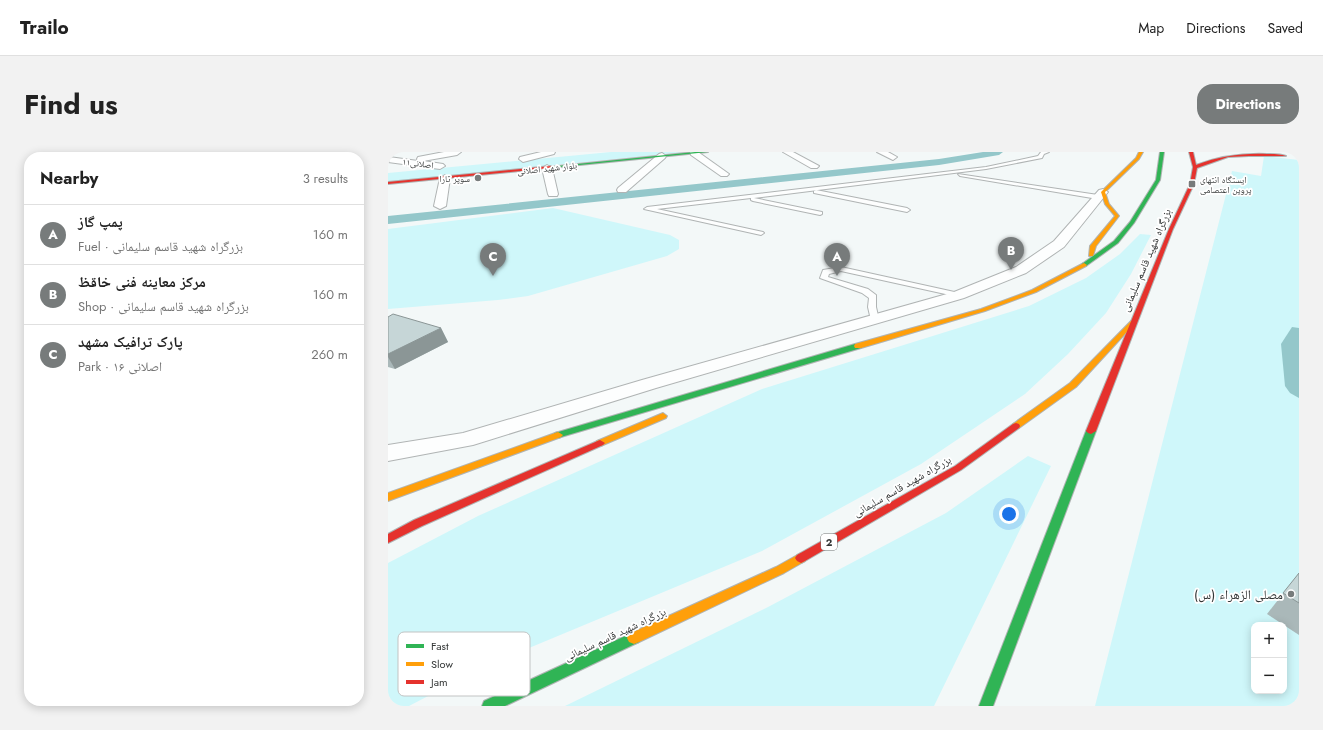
<!DOCTYPE html>
<html lang="en">
<head>
<meta charset="utf-8">
<style>
  :root { --surface:#fff; --page:#f2f2f2; --text:#222; --muted:#767676; --line:#e0e0e0; --accent:#777b7b }
  body { margin:0; font-family:Jost,"Noto Naskh Arabic",sans-serif; background:var(--page); color:var(--text) }
  .controls { position:absolute; right:12px; bottom:12px; display:grid; overflow:hidden; border-radius:8px; box-shadow:0 2px 10px #0003 }
  .controls button { width:36px; height:36px; display:grid; place-items:center; padding:0; border:0; border-bottom:1px solid var(--line); background:var(--surface); color:var(--text); font:20px sans-serif }
  .you { position:absolute; left:621px; top:362px; width:14px; height:14px; margin:-10px; border:3px solid #fff; border-radius:50%; background:#1a73e8; box-shadow:0 0 0 6px #1a73e833 }
  .badge { display:grid; place-items:center; width:26px; height:26px; border-radius:50%; background:var(--accent); color:#fff; font-size:13px; font-weight:700 }
  .pin { position:absolute; translate:-50% -33px; filter:drop-shadow(0 1px 2px #0008) }
  .pin::after { content:''; position:absolute; top:21px; width:14px; height:12px; background:inherit; clip-path:polygon(0 0,100% 0,50% 100%) }
  .list { margin:0; padding:0; list-style:none }
  h2 { display:flex; justify-content:space-between; align-items:center; height:52px; margin:0; padding:0 16px; font-size:17px }
  h2 small { font-size:13px; font-weight:400; color:var(--muted) }
  .list li { display:grid; grid-template-columns:26px 1fr auto; gap:12px; align-items:center; box-sizing:border-box; height:60px; padding:0 16px; border-top:1px solid var(--line) }
  .list b { display:block; font-size:15px; white-space:nowrap }
  .list p { margin:0; font-size:13px; white-space:nowrap; color:var(--muted) }
  .list em { font-size:13px; font-style:normal; color:var(--muted) }
  .map { position:relative; flex:none; width:911px; height:554px; overflow:hidden; border-radius:16px }
  header { display:flex; align-items:center; gap:24px; box-sizing:border-box; height:56px; padding:0 20px; background:var(--surface); border-bottom:1px solid var(--line) }
  header strong { font-size:19px }
  nav { display:flex; gap:22px; margin-inline-start:auto; font-size:14px }
  .intro { display:flex; align-items:center; justify-content:space-between; box-sizing:border-box; height:96px; padding:0 24px }
  h1 { margin:0; font-size:28px }
  .button { padding:10px 18px; border-radius:16px; background:var(--accent); color:#fff; font-size:14px; font-weight:700 }
  main { display:flex; gap:24px; padding:0 24px }
  aside { flex:1; background:var(--surface); border-radius:16px; box-shadow:0 2px 10px #0003 }
  .map>svg:first-child { display:block }
  .green { fill:#cff7fa; fill-rule:evenodd }
  .water { fill:#94c7ca }
  .lines { fill:none; stroke-linecap:round; stroke-linejoin:round }
  .canal { fill:#94c7ca; fill-rule:evenodd }
  .lane-casing { stroke:#b0b4b4; stroke-width:2 }
  .street-casing { stroke:#b0b4b4; stroke-width:2 }
  .fast-casing { stroke:#b0b4b4; stroke-width:2 }
  .slow-casing { stroke:#b0b4b4; stroke-width:2 }
  .jam-casing { stroke:#b0b4b4; stroke-width:2 }
  .lane { fill:#fdfefe; fill-rule:evenodd }
  .street { fill:#fdfefe; fill-rule:evenodd }
  .fast { fill:#30b455; fill-rule:evenodd }
  .slow { fill:#ff9f0a; fill-rule:evenodd }
  .jam { fill:#e5322d; fill-rule:evenodd }
  .wall { fill:#aab8b9 }
  .shaded-wall { fill:#8b9696 }
  .building { fill:#c6d6d7; stroke:#8b9696 }
  .poi-dot { fill:#777b7b; stroke:#fff; stroke-width:1.5 }
  .labels { text-anchor:middle; dominant-baseline:central; stroke-width:3.5; stroke-linejoin:round; paint-order:stroke }
  .far-street-label { font-size:9px; fill:#343737; stroke:#fff }
  .far-poi-label { font-size:9px; fill:#343737; stroke:#fff; text-anchor:end }
  .shield { fill:#fff; stroke:#717373; stroke-width:1 }
  .shield-label { font-size:10px; font-weight:bold; fill:#343737 }
  .street-label { font-size:11px; fill:#343737; stroke:#fff }
  .near-poi-label { font-size:13px; fill:#343737; stroke:#fff; text-anchor:end }
  .key { fill:#fff; stroke:#c2c3c3; stroke-width:1 }
  .key-label { font-size:11px; fill:#343737 }
</style>
</head>
<body>
<header>
<strong>Trailo</strong>
<nav><a>Map</a><a>Directions</a><a>Saved</a></nav>
</header>
<div class="intro"><h1>Find us</h1><a class="button">Directions</a></div>
<main>
<aside>
<h2>Nearby<small>3 results</small></h2>
<ul class="list">
<li><span class="badge">A</span><div><b>پمپ گاز</b><p>Fuel · بزرگراه شهید قاسم سلیمانی</p></div><em>160 m</em></li>
<li><span class="badge">B</span><div><b>مرکز معاینه فنی خاقظ</b><p>Shop · بزرگراه شهید قاسم سلیمانی</p></div><em>160 m</em></li>
<li><span class="badge">C</span><div><b>پارک ترافیک مشهد</b><p>Park · اصلانی ۱۶</p></div><em>260 m</em></li>
</ul>
</aside>
<div class="map">
<svg width="911" height="554" viewBox="0 0 911 554">
  <rect width="100%" height="100%" fill="#f3f8f8"/>
  <g class="green">
    <path d="M223,0H297L0,30V21Z"/>
    <path d="M876,4L911,8V554H707L844,19L873,24ZM866,473H896V539H866Z"/>
    <path d="M165,56L282,83L291,88V97L279,104L140,144L110,148L0,157V77Z"/>
    <path d="M752,82L763,83L743,122L718,161L680,202L637,242L533,312L374,399L98,514L21,554H0V411L90,364L374,237L641,154L698,126L732,102Z"/>
    <path d="M640,304L663,314L546,554H177L380,455L558,361Z"/>
  </g>
  <path class="water" d="M904,175L911,176V246L902,241L897,234L893,192Z"/>
  <g class="lines">
    <path class="canal" d="M595,0H615L611,3L551,13L0,72V64L551,7Z"/>
    <g class="lane-casing">
      <g id="lane">
        <path d="M653,0H661L656,2L654,6L598,17L366,46L434,60V62L432,63L365,49L363,48V46L269,57L375,80L376,81L373,83L256,57L259,55L598,15L650,4Z"/>
        <path d="M570,22L710,43L713,45L710,47L572,24Z"/>
        <path d="M428,38L519,56L522,58L519,60L426,41V39Z"/>
        <path d="M453,115L571,141L575,143L571,145L453,119L441,122L440,125L480,137L488,143V155L491,168L487,170L483,168L480,155L481,146L474,141L432,126L435,118Z"/>
      </g>
    </g>
    <g class="street-casing">
      <g id="street">
        <path d="M56,0H73L69,3L35,9L55,12L57,14L52,17L0,10L1,5L30,9L29,7L30,5Z"/>
        <path d="M153,0H167L166,2L135,10L131,7L132,5Z"/>
        <path d="M302,0H310L341,22L339,24H333L303,3Z"/>
        <path d="M395,0H405L431,14L429,16H423Z"/>
        <path d="M489,0H500L509,5L505,8Z"/>
        <path d="M274,1L278,4L277,6L238,40H230L229,38L230,36L271,2Z"/>
        <path d="M159,13L164,16L170,42L169,44H161L160,42L154,16Z"/>
        <path d="M57,23L62,26L58,54L52,57L46,54L52,26Z"/>
        <path d="M715,37L720,40L676,95L638,121L576,146L268,236L85,293L0,309V293L75,281L254,228L566,140L628,115L666,89L711,38Z"/>
      </g>
    </g>
    <g class="fast-casing">
      <g id="fast">
        <path d="M307,0H320L162,16L160,15Z"/>
        <path d="M772,0H776L772,28L746,71L730,91L698,114H694V112L726,89L742,70L768,28Z"/>
        <path d="M467,192H473L474,194L473,196L173,285L170,286L165,283L167,281Z"/>
        <path d="M703,276L708,279L605,554H591L698,279Z"/>
        <path d="M246,480L251,482L253,486L251,490L117,554H94L96,549Z"/>
      </g>
    </g>
    <g class="slow-casing">
      <g id="slow">
        <path d="M751,0H755L751,7L717,40L721,52L731,64L708,94L705,104H701L702,94L727,64L717,52L713,40L748,6Z"/>
        <path d="M696,111L699,113L698,114L648,140L597,159L473,196H467L466,194L467,192L593,157L644,138Z"/>
        <path d="M745,168L747,169V171L688,235L631,276H625L624,274L625,272L682,231L743,169Z"/>
        <path d="M275,261L279,264L278,266L215,293L212,294L207,291L209,289Z"/>
        <path d="M170,280L175,283L173,285L0,349V341Z"/>
        <path d="M413,401L417,403L419,406L417,409L396,421L251,490L246,492L241,490L239,486L241,482L388,415Z"/>
      </g>
    </g>
    <g class="jam-casing">
      <g id="jam">
        <path d="M801,0H805L808,13C832,4 854,1 879,2C885,2 893,2 898,4H861L840,5L809,16L806,32L785,77L708,279L703,282L700,281L698,279L781,77L802,32L805,15Z"/>
        <path d="M163,14L162,16L0,32V30Z"/>
        <path d="M628,271L631,272L632,274L631,276L573,318L417,409L413,411L409,409L407,406L409,403L567,314L625,272Z"/>
        <path d="M212,288L217,291L215,293L34,374L0,391V382L26,368Z"/>
      </g>
    </g>
    <use href="#lane" class="lane"/>
    <use href="#street" class="street"/>
    <use href="#fast" class="fast"/>
    <use href="#slow" class="slow"/>
    <use href="#jam" class="jam"/>
  </g>
  <g class="wall">
    <path d="M0,165L53,176L60,190L7,217L0,215Z"/>
    <path d="M911,421V483L879,462Z"/>
  </g>
  <path class="shaded-wall" d="M53,176L60,190L7,217L0,205V202Z"/>
  <g class="building">
    <path d="M5,162L53,176L0,202V165Z"/>
    <path d="M911,421V451L895,441Z"/>
  </g>
  <g class="poi-dot">
    <circle cx="90" cy="26" r="4"/>
    <rect x="800" y="28" width="8" height="8" rx="2"/>
    <circle cx="903" cy="442" r="4"/>
  </g>
  <g class="labels">
    <g class="far-street-label">
      <text transform="translate(30 11) rotate(7)">اصلانی۱۱</text>
      <text transform="translate(159 16) rotate(-6)">بلوار شهید اصلانی</text>
    </g>
    <g class="far-poi-label">
      <text x="82" y="26">سوپر تارا</text>
      <text x="812" y="27" text-anchor="start">ایستگاه انتهای<tspan x="812" dy="10">پروین اعتصامی</tspan></text>
    </g>
    <rect class="shield" x="433" y="382" width="16" height="16" rx="3"/>
    <g class="shield-label">
      <text x="441" y="390">2</text>
    </g>
    <g class="street-label">
      <text transform="translate(758 108) rotate(-67)">بزرگراه شهید قاسم سلیمانی</text>
      <text transform="translate(514 334) rotate(-30)">بزرگراه شهید قاسم سلیمانی</text>
      <text transform="translate(227 482) rotate(-25)">بزرگراه شهید قاسم سلیمانی</text>
    </g>
    <g class="near-poi-label">
      <text x="895" y="442">مصلی الزهراء (س)</text>
    </g>
  </g>
  <rect x="10" y="480" width="132" height="64" rx="6" class="key"/>
  <rect x="18" y="492" width="18" height="4" fill="#30b455"/>
  <rect x="18" y="510" width="18" height="4" fill="#ff9f0a"/>
  <rect x="18" y="528" width="18" height="4" fill="#e5322d"/>
  <g class="key-label">
    <text x="43" y="498">Fast</text>
    <text x="43" y="516">Slow</text>
    <text x="43" y="534">Jam</text>
  </g>
</svg>
<div class="controls">
<button>+</button>
<button>−</button>
</div>
<div class="you"></div>
<div class="pin badge" style="left:449px;top:124px">A</div>
<div class="pin badge" style="left:623px;top:118px">B</div>
<div class="pin badge" style="left:105px;top:124px">C</div>
</div>
</main>
</body>
</html>
